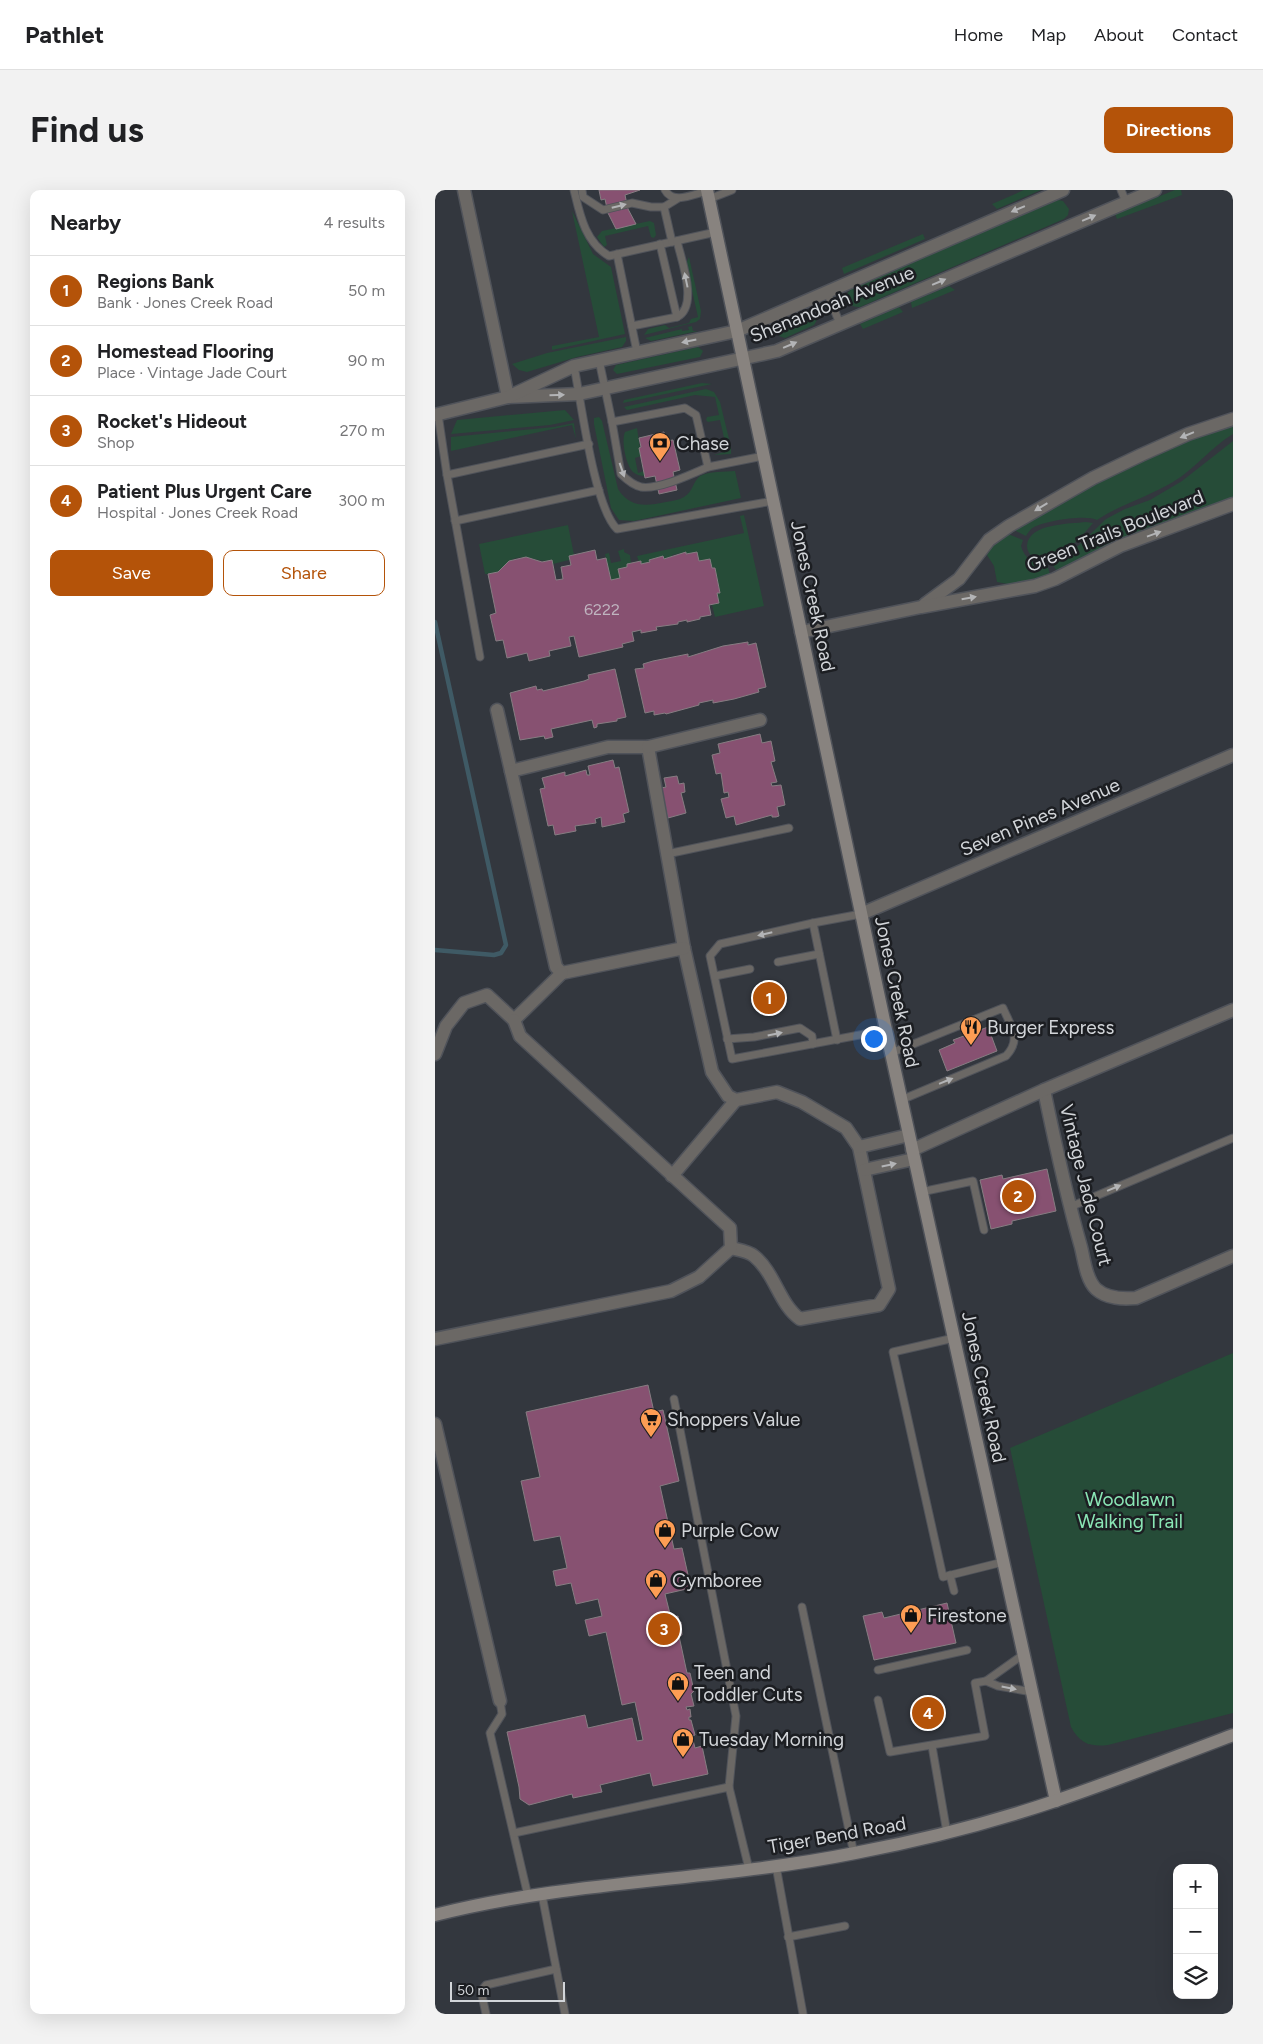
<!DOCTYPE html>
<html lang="en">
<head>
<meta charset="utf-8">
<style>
  :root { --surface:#fff; --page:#f2f2f2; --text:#202124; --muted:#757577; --line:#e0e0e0; --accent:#b45309 }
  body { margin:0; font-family:Figtree,sans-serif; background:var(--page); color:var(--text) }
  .controls { position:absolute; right:15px; bottom:15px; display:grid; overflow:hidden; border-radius:10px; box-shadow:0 5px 20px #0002 }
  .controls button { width:45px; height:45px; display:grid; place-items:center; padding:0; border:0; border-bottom:1px solid var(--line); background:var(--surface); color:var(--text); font:25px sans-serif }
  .scale { position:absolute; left:15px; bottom:12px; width:115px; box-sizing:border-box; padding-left:5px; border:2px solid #d2d5d9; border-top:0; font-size:14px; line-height:18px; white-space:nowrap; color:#d2d5d9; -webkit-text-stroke:4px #1c1e22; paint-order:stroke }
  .you { position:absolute; left:438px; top:848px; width:18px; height:18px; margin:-12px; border:4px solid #fff; border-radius:50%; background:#1a73e8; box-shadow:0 0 0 8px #1a73e833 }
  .badge { display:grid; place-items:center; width:32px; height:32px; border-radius:50%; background:var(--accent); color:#fff; font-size:16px; font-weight:700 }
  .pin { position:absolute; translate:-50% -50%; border:2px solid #fff; box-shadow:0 1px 5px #0006 }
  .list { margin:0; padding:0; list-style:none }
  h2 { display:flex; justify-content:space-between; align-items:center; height:65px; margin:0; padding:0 20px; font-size:21px }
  h2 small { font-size:16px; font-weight:400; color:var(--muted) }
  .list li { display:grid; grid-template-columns:32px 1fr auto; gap:15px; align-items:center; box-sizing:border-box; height:70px; padding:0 20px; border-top:1px solid var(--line) }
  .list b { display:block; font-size:19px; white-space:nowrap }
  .list p { margin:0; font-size:16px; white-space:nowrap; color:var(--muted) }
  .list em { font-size:16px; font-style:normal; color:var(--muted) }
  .actions { display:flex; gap:10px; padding:15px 20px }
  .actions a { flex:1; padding:11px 0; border:1px solid var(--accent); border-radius:10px; text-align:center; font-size:18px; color:var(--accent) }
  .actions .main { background:var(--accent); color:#fff }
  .icon { flex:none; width:28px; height:28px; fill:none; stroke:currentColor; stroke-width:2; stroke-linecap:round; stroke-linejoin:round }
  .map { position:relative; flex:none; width:798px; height:1824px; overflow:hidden; border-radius:10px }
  header { display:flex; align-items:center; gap:30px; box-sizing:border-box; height:70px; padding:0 25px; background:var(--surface); border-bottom:1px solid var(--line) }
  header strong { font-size:24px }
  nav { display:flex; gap:28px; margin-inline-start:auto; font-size:18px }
  .intro { display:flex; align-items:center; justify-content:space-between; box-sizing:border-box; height:120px; padding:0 30px }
  h1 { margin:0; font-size:35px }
  .button { padding:12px 22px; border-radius:10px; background:var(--accent); color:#fff; font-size:18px; font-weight:700 }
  main { display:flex; gap:30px; padding:0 30px }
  aside { flex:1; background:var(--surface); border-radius:10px; box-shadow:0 5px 20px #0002 }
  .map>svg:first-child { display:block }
  .green { fill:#264c38 }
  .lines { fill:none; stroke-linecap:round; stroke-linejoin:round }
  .stream { stroke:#3f5a65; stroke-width:4.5 }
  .building { fill:#875171; stroke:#867d82 }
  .service-casing { stroke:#50535a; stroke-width:9 }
  .minor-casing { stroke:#50535a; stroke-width:15 }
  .secondary-casing { stroke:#50535a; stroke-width:15 }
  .service { stroke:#6b6865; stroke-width:7 }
  .minor { stroke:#6b6865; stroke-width:12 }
  .secondary { stroke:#88837f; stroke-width:12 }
  .oneway { fill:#b3b4b6 }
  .labels { text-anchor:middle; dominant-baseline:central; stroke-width:5; stroke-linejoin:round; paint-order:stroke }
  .number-label { font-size:16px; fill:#bfb4bf }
  .street-label { font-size:19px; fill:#d2d5d9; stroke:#1c1e22 }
  .poi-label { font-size:19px; fill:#d2d5d9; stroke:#1c1e22; text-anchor:start }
  .park-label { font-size:19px; fill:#8ae6b5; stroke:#1c1e22 }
</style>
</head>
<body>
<header>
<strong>Pathlet</strong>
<nav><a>Home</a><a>Map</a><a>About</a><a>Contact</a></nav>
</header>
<div class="intro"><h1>Find us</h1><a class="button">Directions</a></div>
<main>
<aside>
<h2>Nearby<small>4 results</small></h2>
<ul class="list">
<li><span class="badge">1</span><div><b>Regions Bank</b><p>Bank · Jones Creek Road</p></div><em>50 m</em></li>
<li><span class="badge">2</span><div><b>Homestead Flooring</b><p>Place · Vintage Jade Court</p></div><em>90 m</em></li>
<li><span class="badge">3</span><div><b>Rocket's Hideout</b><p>Shop</p></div><em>270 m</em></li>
<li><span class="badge">4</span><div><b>Patient Plus Urgent Care</b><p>Hospital · Jones Creek Road</p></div><em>300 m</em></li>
</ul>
<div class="actions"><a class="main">Save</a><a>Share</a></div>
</aside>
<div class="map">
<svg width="798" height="1824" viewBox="0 0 798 1824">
  <rect width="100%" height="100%" fill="#33373e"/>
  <g class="green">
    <path d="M589,0H606L562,19L557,14Z"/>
    <path d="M740,0H746L747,5L682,29L680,24Z"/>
    <path d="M623,10L628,11L634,19L633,25L629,29L425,117C417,118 411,112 411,105L417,98Z"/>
    <path d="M137,21L158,64L176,77L190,144L117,160V156L164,147Z"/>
    <path d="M215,31L219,33L221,45L219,48L216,47L213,36L170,46L172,55L169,57L162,47L167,41Z"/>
    <path d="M488,44L490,49L409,84L407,78Z"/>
    <path d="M254,67L266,121L265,129L261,132L209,145L213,139L230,135L234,138L254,133L256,129L263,127L251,74Z"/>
    <path d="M514,96L520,100L477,118L476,112Z"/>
    <path d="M464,117L468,122L428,139L425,134Z"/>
    <path d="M377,127L382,130L379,135L350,148L344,146L347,140Z"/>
    <path d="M257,136L258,141H263L216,151L210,148L247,139V141L254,140L253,137Z"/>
    <path d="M191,147V151L187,157L142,167L92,182L84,180L77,174L112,163Z"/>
    <path d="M263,157L268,161L265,167L182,184L178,180L181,175Z"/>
    <path d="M267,193L277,194L188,213L189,210Z"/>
    <path d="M271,199L279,202L285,212L296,257V264L279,265L292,261L285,230L273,232L271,230L272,227L284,225L280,207L260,205L192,220L189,217Z"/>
    <path d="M130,220L139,230L115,235L16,244L22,230Z"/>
    <path d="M164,227L167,231L183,299C195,318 211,316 231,312C237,311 244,310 249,307C258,302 258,291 265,286C274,281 290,282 300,281L306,308L199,331L184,330L176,318L159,234V228Z"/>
    <path d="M139,233L141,249L137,235L16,261V247L119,237Z"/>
    <path d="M798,234V244C776,257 760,279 738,292C713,307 686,314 662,330C651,324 610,331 599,337C595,339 593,343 591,346L579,340C649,299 721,260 798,234Z"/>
    <path d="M202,238L206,266L200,268L203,283L209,281L210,286C205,286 202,285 198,282C191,275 186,251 190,242Z"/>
    <path d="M798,251V307L693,346L622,381L616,373L643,356L671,329L690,319L715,310L747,291Z"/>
    <path d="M309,325L329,416L280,427L277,415L284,413L282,403L285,402L280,378L264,371L250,362L237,365V367L229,369L228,366L215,370V372L206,374V371L204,372L202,366L309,343L305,326Z"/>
    <path d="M651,332L658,333C645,348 627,370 605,371C599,368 592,364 592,356C593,333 635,334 651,332Z"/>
    <path d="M133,335L139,365L134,366V370L118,374L116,370C104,373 94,365 81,368C71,371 70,378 62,382C59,383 54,384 50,384L44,354Z"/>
    <path d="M573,344L588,350L586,356C589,368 600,376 612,375L615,384L578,395L562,392L559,376L552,365L556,356Z"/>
    <path d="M189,359V362L195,365L196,373L192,377L183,379L185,388L176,390L170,364L174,363L176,373L186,371L183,361Z"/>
    <path d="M798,1163V1523L673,1555C656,1557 645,1554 636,1537L575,1258Z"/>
  </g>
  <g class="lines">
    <path class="stream" d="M0,432L71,755L66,763L59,765L0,760"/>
  </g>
  <g class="building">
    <path d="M164,0H205L190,5L193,19L201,34L181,39L173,23L170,9L166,10Z"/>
    <path d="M229,242L230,251L238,250L245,280L238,282L242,300L224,304L220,286L210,288L204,258L206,257L204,248Z"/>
    <path d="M160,360L162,370L171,368L176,390L185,388L183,379L192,377V374L206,371V374L215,372L214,370L228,366L229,369L251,362V364L262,362L264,371L275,369L277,378H280L285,403H282L284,413L274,415L276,425L265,427V429L252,432V430L243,432V434L221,437L222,440L206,443V440L197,442L199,451L187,454L188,457L144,467L139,446L134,447L136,456L114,461L115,466L94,471L92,463L72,468L68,450L61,451L55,425L61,423L53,384L63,382L74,371L91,367L107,372L117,370L121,390L128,389L126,377L136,375L134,366Z"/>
    <path d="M313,452V455L321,453L331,497L323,499L324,502L299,509L278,513V510L264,513V515L231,524L230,523L219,525V521L210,523L200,479L209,478L208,474L218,471L253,464V467L288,456Z"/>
    <path d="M180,479L191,527L182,529V531L162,534V537L159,538L157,530L116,539L118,547L110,549L109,546L85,550L75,503L101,496L102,500L107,499L108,501L149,491L154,489L153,485Z"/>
    <path d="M325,544L327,553L336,551L340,571L336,572L342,592L336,593L337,596L346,595L350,615L342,617L344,626L341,627H337V625L301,635L299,626L291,628L286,609L294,607L293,602L289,603L286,583L281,584L277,565L285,563L283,554Z"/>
    <path d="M178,570L180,578L184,577L194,622L188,624L190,632L167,637L166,627L160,629L161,633L140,636L141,641L120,645L118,635L113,636L105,599L110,598L107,588L130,582V586L151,580L152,585H155L153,576Z"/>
    <path d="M242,586L244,594L249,593L250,602L246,603L251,623L233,628L226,598L231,597L229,588Z"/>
    <path d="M553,837L562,861L512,881L504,860L520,853L518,850Z"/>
    <path d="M612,979L621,1021L577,1031V1034L556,1039L545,990L567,985L568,989Z"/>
    <path d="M213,1195L219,1222L228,1220L244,1291L225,1296L239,1359L247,1358L256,1398L230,1404L236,1428L243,1426L244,1433L246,1432L247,1445L244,1446L252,1483H255L259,1501L256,1504L259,1516L251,1517L252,1520L255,1519L256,1527H254V1530H256L260,1545L257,1546L260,1558L267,1556L273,1584L218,1596L215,1583L165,1595L167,1602L138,1608L137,1604L94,1615L85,1609L84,1597L72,1542L150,1525L153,1538L197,1528L202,1551L208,1550L200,1512L187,1515L171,1442L154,1446L150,1430L167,1426L163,1409L141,1414L136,1393L121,1396L118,1381L132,1378L125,1346L99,1351L86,1291L105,1287L91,1222Z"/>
    <path d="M512,1413L521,1453L439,1470L428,1426L447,1422L449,1428Z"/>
  </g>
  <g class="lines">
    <g class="service-casing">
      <g id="service">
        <path d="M139,0C145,25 150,52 174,66L281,42"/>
        <path d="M147,0L148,7L168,20L197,13L216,17H229L242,9"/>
        <path d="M230,0C238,15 259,4 272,1"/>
        <path d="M686,0L691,12"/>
        <path d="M274,9L297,0"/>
        <path d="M229,17L237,52"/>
        <path d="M182,64L202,162"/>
        <path d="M392,102L405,134"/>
        <path d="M242,127C264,116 246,69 242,51"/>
        <path d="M197,136L242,127L225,54"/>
        <path d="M164,170L177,232L250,218L261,225L273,277L329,266"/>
        <path d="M139,176C146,211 159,317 182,339L338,311"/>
        <path d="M3,224L12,285L45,467"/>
        <path d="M177,232L186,284C191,289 198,295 206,297C223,300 257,284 273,277"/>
        <path d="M12,285L154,254"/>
        <path d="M20,331L164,300"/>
        <path d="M232,664L354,638"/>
        <path d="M426,724L378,733L285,754L275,766L297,869L451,840"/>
        <path d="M378,733L402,850"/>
        <path d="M343,772L384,764"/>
        <path d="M280,786L315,779"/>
        <path d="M292,849L319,847L365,838L377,846L378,854"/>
        <path d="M456,863L568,818C576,837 587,849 571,866L466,910"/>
        <path d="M486,1002L538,991L549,1040"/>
        <path d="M635,1017L798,948"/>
        <path d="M519,1148L458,1162L508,1387L568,1372"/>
        <path d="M239,1209L301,1526L294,1597"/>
        <path d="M515,1385L519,1401"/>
        <path d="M367,1417L419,1664"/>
        <path d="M443,1480L532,1460"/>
        <path d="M551,1491L563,1496L597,1502"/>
        <path d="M443,1510L455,1562L550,1546L540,1493L551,1491L589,1464"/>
        <path d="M65,1511L67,1524L55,1543L93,1706"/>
        <path d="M497,1556L512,1643"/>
        <path d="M79,1643L294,1597L314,1679"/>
        <path d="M341,1676L368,1824"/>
        <path d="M107,1705L130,1824"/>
        <path d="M353,1747L410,1736"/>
        <path d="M51,1824L46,1801L51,1795L121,1779"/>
      </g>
    </g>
    <g class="minor-casing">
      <g id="minor">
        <path d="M29,0L73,207"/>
        <path d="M73,207L144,204L342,161L720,0"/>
        <path d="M0,225L73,207L139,176L302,141L628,0"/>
        <path d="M490,414L524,389L554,350L574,336L658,288L706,265L753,244L798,229"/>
        <path d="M366,442L486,417L600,396L620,389L685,356L798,314"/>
        <path d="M62,520L76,581L173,557H213L249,758L277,882L293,906L301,910L342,902L367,912L411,938L424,957L454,1099L444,1115L365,1129C344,1114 340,1083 319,1066C313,1061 303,1060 296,1058"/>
        <path d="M213,557L325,530"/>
        <path d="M76,581L121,777L127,783L249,758"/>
        <path d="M426,724L798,565"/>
        <path d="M0,864L11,836L29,813L52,805L79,830L127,783"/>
        <path d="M609,900C620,953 631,1005 646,1057C649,1069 651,1089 661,1099C672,1109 688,1109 701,1108L798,1066"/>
        <path d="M424,957L474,945"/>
        <path d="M477,960L609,900L798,820"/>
        <path d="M429,980L479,969"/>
        <path d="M237,986L301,910"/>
        <path d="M0,1149L236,1101L264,1087L296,1058L295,1038L85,846L79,830"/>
        <path d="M0,1234L65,1511"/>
      </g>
    </g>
    <g class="secondary-casing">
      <g id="secondary">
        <path d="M272,0L451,840L621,1611"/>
        <path d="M0,1725C137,1690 281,1691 420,1663C488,1650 555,1633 620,1611C680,1591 739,1567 798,1545"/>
      </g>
    </g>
    <use href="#service" class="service"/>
    <use href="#minor" class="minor"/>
    <use href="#secondary" class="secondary"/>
  </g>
  <defs><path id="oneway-solid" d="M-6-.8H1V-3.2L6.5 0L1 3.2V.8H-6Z" transform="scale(1.25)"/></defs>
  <g class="oneway">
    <use href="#oneway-solid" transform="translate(184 16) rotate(-14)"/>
    <use href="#oneway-solid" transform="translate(583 19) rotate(157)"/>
    <use href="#oneway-solid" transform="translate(654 28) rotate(-23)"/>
    <use href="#oneway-solid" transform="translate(251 90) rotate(-102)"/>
    <use href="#oneway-solid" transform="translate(504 92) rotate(-23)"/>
    <use href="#oneway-solid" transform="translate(254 151) rotate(168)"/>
    <use href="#oneway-solid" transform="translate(355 155) rotate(-23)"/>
    <use href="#oneway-solid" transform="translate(122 205) rotate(-2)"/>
    <use href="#oneway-solid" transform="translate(752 245) rotate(158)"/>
    <use href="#oneway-solid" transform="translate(187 280) rotate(71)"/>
    <use href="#oneway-solid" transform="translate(606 317) rotate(149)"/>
    <use href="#oneway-solid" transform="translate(719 344) rotate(-20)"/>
    <use href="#oneway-solid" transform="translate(534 408) rotate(-10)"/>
    <use href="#oneway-solid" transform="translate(330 744) rotate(167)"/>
    <use href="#oneway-solid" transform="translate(340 844) rotate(-12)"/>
    <use href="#oneway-solid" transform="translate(511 891) rotate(-22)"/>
    <use href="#oneway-solid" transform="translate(454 975) rotate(-12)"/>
    <use href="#oneway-solid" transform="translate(679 998) rotate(-23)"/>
    <use href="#oneway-solid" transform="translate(574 1498) rotate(11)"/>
  </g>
  <defs>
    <g id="bank-pin" transform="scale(1.125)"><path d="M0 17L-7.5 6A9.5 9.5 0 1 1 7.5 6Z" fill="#fd9d54" stroke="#1c1e22"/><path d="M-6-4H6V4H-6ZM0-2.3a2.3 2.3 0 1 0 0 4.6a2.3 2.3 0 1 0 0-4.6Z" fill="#111"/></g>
    <g id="restaurant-pin" transform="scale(1.125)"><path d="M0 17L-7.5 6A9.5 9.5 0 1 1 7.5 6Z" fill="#fd9d54" stroke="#1c1e22"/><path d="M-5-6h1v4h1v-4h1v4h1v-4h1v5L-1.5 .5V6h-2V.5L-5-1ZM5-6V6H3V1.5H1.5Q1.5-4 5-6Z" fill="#111"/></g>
    <g id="supermarket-pin" transform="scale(1.125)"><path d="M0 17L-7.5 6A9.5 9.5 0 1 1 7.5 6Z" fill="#fd9d54" stroke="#1c1e22"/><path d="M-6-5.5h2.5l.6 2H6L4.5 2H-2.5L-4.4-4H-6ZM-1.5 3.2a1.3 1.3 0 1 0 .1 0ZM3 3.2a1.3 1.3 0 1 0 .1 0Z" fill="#111"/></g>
    <g id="shop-pin" transform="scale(1.125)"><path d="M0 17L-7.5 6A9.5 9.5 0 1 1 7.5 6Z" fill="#fd9d54" stroke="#1c1e22"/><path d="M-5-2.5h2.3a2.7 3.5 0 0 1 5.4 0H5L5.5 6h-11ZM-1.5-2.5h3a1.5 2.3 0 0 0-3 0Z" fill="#111"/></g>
  </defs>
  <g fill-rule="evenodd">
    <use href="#bank-pin" x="225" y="253"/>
    <use href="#restaurant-pin" x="536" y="837"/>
    <use href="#supermarket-pin" x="216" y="1229"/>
    <use href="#shop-pin" x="230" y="1340"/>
    <use href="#shop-pin" x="221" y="1390"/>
    <use href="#shop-pin" x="476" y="1425"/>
    <use href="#shop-pin" x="243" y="1493"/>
    <use href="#shop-pin" x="248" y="1549"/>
  </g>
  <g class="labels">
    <g class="number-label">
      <text x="167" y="419">6222</text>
    </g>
    <g class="street-label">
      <text transform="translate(397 114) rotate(-22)">Shenandoah Avenue</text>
      <text transform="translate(680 341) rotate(-22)">Green Trails Boulevard</text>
      <text transform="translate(378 406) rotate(78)">Jones Creek Road</text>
      <text transform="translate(605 627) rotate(-23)">Seven Pines Avenue</text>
      <text transform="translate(462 802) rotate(78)">Jones Creek Road</text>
      <text transform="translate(651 995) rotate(76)">Vintage Jade Court</text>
      <text transform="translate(549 1197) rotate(78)">Jones Creek Road</text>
      <text transform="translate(402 1645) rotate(-10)">Tiger Bend Road</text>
    </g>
    <g class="poi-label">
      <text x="241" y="253">Chase</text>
      <text x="552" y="837">Burger Express</text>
      <text x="232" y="1229">Shoppers Value</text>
      <text x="246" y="1340">Purple Cow</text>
      <text x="237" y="1390">Gymboree</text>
      <text x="492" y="1425">Firestone</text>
      <text x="259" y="1482">Teen and<tspan x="259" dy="22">Toddler Cuts</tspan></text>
      <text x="264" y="1549">Tuesday Morning</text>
    </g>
    <g class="park-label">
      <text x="695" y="1309">Woodlawn<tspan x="695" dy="22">Walking Trail</tspan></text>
    </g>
  </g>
</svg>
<div class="controls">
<button>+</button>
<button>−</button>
<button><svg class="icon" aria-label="layers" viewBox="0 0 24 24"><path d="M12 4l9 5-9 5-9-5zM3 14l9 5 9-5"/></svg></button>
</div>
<div class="scale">50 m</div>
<div class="you"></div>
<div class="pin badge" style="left:334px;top:808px">1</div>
<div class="pin badge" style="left:583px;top:1006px">2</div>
<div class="pin badge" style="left:229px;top:1439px">3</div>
<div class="pin badge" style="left:493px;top:1523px">4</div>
</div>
</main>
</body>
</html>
